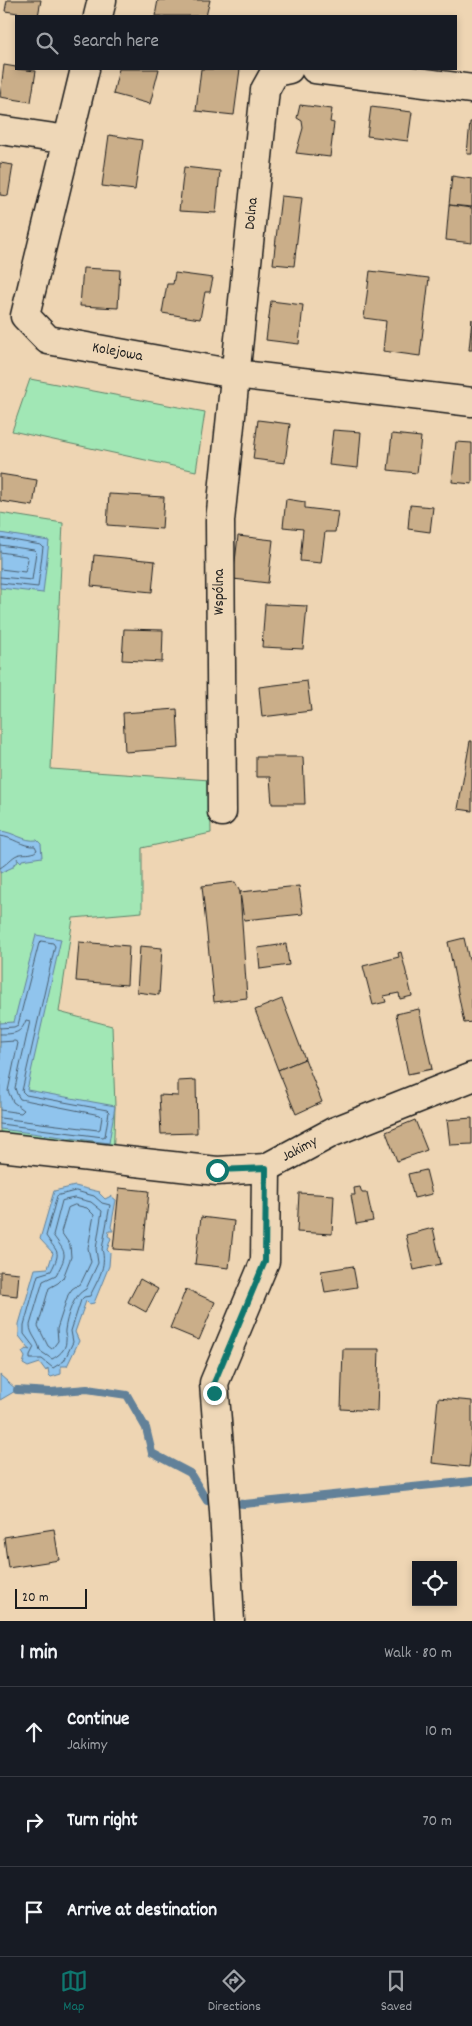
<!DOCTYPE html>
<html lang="en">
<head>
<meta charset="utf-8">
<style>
  :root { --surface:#171b24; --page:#20242c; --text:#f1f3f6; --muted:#9ea1a6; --line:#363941; --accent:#0f766e }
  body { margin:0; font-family:Dekko,sans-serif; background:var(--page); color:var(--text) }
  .controls { position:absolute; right:15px; bottom:15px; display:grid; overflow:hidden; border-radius:0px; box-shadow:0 2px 8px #0003 }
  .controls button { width:45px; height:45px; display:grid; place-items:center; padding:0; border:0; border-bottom:1px solid var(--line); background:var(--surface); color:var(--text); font:25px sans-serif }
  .scale { position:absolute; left:15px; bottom:12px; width:72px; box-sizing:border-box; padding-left:5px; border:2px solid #1c1c1c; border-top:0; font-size:14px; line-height:18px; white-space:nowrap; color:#1c1c1c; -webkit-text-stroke:4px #eed7b7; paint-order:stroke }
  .stop { position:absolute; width:15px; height:15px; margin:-11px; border:4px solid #0f766e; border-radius:50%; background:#fff }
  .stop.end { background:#0f766e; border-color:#fff; box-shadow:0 1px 5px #0008 }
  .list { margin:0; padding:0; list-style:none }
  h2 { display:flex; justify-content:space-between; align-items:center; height:65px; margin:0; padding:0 20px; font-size:21px }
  h2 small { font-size:16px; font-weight:400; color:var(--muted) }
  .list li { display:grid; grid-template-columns:32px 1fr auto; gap:15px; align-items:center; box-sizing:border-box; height:90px; padding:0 20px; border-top:1px solid var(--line) }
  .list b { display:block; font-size:19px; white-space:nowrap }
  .list p { margin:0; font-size:16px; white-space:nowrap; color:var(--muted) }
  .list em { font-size:16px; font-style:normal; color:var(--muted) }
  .icon { flex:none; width:28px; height:28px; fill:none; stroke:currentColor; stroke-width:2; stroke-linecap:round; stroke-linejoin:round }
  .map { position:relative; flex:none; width:472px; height:1621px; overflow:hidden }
  .search { position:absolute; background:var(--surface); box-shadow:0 2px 8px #0003; left:15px; right:15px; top:15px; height:55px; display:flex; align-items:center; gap:12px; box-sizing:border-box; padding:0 18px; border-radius:0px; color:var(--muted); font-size:19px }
  .sheet { height:335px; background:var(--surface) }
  nav { display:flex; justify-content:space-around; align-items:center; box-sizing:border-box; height:70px; border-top:1px solid var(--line); background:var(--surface); font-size:14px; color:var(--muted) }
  nav a { display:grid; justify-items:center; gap:2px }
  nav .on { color:var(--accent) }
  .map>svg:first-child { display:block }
  .green { fill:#a1e7b5; stroke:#5e8268 }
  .water { fill:#90c4ed; stroke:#628199 }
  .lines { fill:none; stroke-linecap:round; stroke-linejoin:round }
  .shore { stroke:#4a5f70; stroke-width:1 }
  .stream { stroke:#628199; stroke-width:8 }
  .building { fill:#caae89; stroke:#1c1c1c }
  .minor-casing { stroke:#1c1c1c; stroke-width:31 }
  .minor { stroke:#eed7b7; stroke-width:28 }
  .route { stroke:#0f766e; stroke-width:6 }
  .labels { text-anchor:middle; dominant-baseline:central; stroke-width:4; stroke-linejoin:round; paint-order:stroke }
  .street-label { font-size:15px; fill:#1c1c1c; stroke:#eed7b7 }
</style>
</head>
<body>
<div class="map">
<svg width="472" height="1621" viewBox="0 0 472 1621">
  <rect width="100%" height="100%" fill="#eed5b3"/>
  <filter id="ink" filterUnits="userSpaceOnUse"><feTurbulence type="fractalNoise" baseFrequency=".02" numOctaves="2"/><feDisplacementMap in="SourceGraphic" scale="10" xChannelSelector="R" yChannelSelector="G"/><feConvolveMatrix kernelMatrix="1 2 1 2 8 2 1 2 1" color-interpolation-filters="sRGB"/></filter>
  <g filter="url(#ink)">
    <g class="green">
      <path d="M30,379L205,412L196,471L12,431Z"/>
      <path d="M0,513L63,523L51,769L210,780L211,833L142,848V912L73,918L59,1012L112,1026L115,1106L113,1165L0,1153Z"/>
    </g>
    <g class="water">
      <path d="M0,533L49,541L43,593L0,588Z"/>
      <path d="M0,831C14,832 24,842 37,840L41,844L42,857L22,860L21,862L17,858L18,862L13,865V867L0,873Z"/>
      <path d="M36,935L61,939L27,1090L115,1106L109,1143L0,1129V1023L14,1022Z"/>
      <path d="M75,1186L100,1192L99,1193L105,1199L111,1196L116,1200L111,1227L113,1231H109L108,1236L111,1238L107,1250L110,1253L109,1266L94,1303L89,1304L86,1301L75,1332L79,1341L67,1366H61V1374L51,1377L49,1375L48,1368L46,1371L40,1363L28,1367L23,1364L25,1357L22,1352L26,1349L30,1350L19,1336V1324L35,1269L48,1268L53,1253L40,1239L54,1191Z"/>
      <path d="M0,1375L17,1390L0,1400Z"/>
    </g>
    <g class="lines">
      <g class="shore">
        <path d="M0,538L41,545L43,547L38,587L0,583"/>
        <path d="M0,545L34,550L36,552L32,580L0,577"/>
        <path d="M0,552L26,556L28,559L25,572L0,569"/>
        <path d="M0,836C13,837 22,847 35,846L37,850C31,856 24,852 17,855C12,857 7,864 0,868"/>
        <path d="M0,1028L14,1027L18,1025L39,943L41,941L53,943L55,946L22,1091L26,1095L107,1110L109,1112L105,1136L103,1137L0,1124"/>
        <path d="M0,1034C14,1034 21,1034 26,1020L30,1021L15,1088L17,1094L20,1099L100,1115L102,1117L100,1129L98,1130L0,1118"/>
        <path d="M0,1042L15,1041L18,1043L8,1091L13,1102L24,1110L21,1113L0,1110"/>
        <path d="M76,1191L94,1196L102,1203L110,1205L102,1249C107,1267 98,1279 90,1296L84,1297L81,1300L71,1331L73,1342L64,1361L53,1368L42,1359H30V1355L34,1347L24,1334V1325L38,1275L51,1271C62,1250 57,1253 46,1236L57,1196Z"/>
        <path d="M75,1198L91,1202L102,1211L96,1249L98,1263L86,1289C73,1295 67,1316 65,1330C64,1334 67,1337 66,1341C66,1350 58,1356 52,1359L40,1351C39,1341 30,1335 30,1325L43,1281L56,1275C69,1252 65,1253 53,1235L62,1201Z"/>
        <path d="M75,1205L87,1208L94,1215L88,1248L91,1262L81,1283L72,1289L68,1295L57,1329L58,1341L52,1349L48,1346L38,1326L49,1288L58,1283L63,1278L71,1257L70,1245L61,1232L68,1208Z"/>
      </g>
      <g class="stream">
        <path d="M17,1390L51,1392L87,1389L127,1395L146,1428L152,1453L190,1473L207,1501L214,1502"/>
        <path d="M233,1503L244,1504L472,1481"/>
      </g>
    </g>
    <g class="building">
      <path d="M7,0H41L38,16L5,11Z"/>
      <path d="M158,0H210L206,16H155Z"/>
      <path d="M4,65L16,67V69L36,71L31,102L0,97Z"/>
      <path d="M119,69H159L150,104L113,94Z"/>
      <path d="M201,69H240L234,115L196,111Z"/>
      <path d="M300,105L332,109L330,122L334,123L330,157L296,153L303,128L302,121L297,118Z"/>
      <path d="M371,107L412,112L408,141L367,136Z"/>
      <path d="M470,122H472V154H467Z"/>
      <path d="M109,135L142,140L135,190L102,186Z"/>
      <path d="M0,163L13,165L8,196L0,195Z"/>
      <path d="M184,167L220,171L216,213L179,211Z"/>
      <path d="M452,176L472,179V207L449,205Z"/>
      <path d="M281,196L302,198L294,266L273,264Z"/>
      <path d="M449,205L472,208V243L446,240Z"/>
      <path d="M83,268L120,270L118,308L80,306Z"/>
      <path d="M370,271L429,278L420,356L383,351L386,321L364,318Z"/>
      <path d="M175,273L213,278L210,292H205L200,319L162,313L167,284H173Z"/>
      <path d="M271,301L303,305L299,344L266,340Z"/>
      <path d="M472,319V350H469Z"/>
      <path d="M258,420L290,424L285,463L253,459Z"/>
      <path d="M333,430L361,432L358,468L329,465Z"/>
      <path d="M392,434L421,437L417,473L388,470Z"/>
      <path d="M456,442L472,443V484L452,482Z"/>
      <path d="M0,474L37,480L33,506L0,501Z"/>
      <path d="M109,494L164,497L162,529L107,525Z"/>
      <path d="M286,499L305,502V508L338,512L335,532H325L321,563L300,561L303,529L283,527Z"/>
      <path d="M410,505L433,507L430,532L408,529Z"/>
      <path d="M238,536L273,540L268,583L233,579Z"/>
      <path d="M94,555L155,561L152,592L91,586Z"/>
      <path d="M265,604L307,606L303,649L262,647Z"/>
      <path d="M124,629L163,630L162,662L122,660Z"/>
      <path d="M307,681L311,711L262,717L259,687Z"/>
      <path d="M177,709L179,748L125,752L123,713Z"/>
      <path d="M470,741H472V811L458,809Z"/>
      <path d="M256,757H303L305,804H272L270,777H256Z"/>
      <path d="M235,882L240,892L247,998L214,1002L202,886Z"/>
      <path d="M299,886L303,914L244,920L240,892Z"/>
      <path d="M464,938L469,960H472V1022L464,1023L448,942Z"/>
      <path d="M79,942L129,946L127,985L76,981Z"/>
      <path d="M286,944L289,965L260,969L258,948Z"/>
      <path d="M140,946L162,948L159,995L137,992Z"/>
      <path d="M401,952L412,996L400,999L399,993L384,996L386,1002L373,1005L363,966L399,957L398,953Z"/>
      <path d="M282,999L305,1059L278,1070L255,1010Z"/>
      <path d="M419,1009L432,1069L408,1074L396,1014Z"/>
      <path d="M305,1059L322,1102L296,1114L278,1070Z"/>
      <path d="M196,1080L197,1133L161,1134L159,1095L178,1096V1081Z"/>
      <path d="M472,1118V1144L450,1145L447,1120Z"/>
      <path d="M415,1120L427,1150L397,1161L386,1132Z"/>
      <path d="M426,1170L432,1194L414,1198L408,1174Z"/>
      <path d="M360,1187L362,1193H367L373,1221L356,1224L351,1195H355L354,1188Z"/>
      <path d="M119,1188L149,1191L143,1251L113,1249Z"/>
      <path d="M299,1193L334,1195L332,1234L297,1232Z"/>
      <path d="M201,1217L234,1221L229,1268L195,1264Z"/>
      <path d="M433,1228L441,1264L414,1270L406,1235Z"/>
      <path d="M353,1266L357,1287L325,1292L321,1271Z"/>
      <path d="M0,1271L19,1273L17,1296L0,1294Z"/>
      <path d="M140,1279L158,1289L146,1312L128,1302Z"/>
      <path d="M186,1289L215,1302L199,1340L170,1328Z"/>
      <path d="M343,1349H379L377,1411L341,1409Z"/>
      <path d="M438,1398L472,1401V1437L469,1467L432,1463Z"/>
      <path d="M54,1529L59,1560L8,1568L4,1537Z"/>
    </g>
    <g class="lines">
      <g class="minor-casing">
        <g id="minor">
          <path d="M98,16L102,0"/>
          <path id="s1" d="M85,69L25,316L48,340L235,374L472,402"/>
          <path d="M315,69L472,89"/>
          <path d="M0,130L68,140"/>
          <path id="s2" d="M222,812L220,521L265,90L275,72L289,69"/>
          <path id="s3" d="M0,1147L217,1171L266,1168L333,1132L472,1077"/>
          <path d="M230,1621L224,1511L214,1383L265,1261L266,1168"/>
        </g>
      </g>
      <use href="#minor" class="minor"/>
    </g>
  </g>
  <g class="lines" filter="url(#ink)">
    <path class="route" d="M214,1393V1383L265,1261L266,1168L217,1170"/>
  </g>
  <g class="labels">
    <g class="street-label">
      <text stroke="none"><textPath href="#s2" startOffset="600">Dolna</textPath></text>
      <text stroke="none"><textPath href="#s1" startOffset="358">Kolejowa</textPath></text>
      <text transform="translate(220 592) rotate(-90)">Wspólna</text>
      <text stroke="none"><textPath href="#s3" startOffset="306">Jakimy</textPath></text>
    </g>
  </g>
</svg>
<div class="controls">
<button><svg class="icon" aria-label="locate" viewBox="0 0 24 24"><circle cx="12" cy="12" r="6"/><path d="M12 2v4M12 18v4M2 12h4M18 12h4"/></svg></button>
</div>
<div class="scale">20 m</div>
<div class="stop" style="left:217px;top:1170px"></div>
<div class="stop end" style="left:214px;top:1393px"></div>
<div class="search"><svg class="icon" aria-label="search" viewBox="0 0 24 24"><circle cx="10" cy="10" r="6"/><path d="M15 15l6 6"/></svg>Search here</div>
</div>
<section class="sheet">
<h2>1 min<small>Walk · 80 m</small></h2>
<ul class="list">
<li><svg class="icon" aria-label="ahead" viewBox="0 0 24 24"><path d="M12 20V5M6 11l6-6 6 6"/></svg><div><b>Continue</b><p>Jakimy</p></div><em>10 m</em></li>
<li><svg class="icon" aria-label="right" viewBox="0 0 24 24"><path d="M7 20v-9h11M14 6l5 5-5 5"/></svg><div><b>Turn right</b></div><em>70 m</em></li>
<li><svg class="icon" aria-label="arrive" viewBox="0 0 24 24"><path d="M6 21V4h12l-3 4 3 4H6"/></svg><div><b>Arrive at destination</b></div></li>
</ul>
</section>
<nav>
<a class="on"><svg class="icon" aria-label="map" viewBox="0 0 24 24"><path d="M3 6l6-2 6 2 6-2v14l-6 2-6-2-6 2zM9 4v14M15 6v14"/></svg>Map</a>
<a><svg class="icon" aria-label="directions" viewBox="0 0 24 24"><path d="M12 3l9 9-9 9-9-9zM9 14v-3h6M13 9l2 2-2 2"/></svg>Directions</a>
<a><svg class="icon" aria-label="saved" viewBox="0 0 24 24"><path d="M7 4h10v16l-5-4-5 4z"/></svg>Saved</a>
</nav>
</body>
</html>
